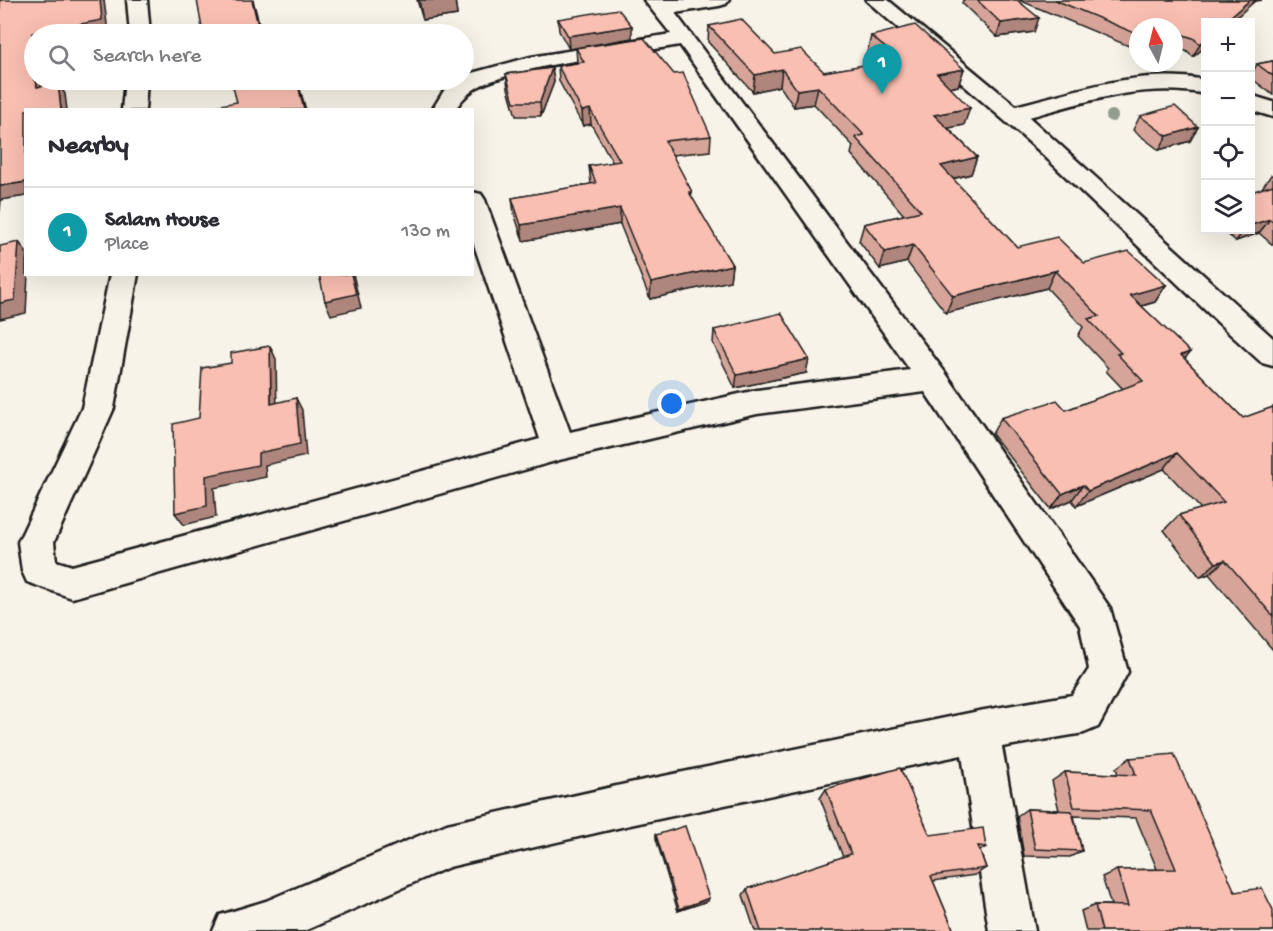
<!DOCTYPE html>
<html lang="en">
<head>
<meta charset="utf-8">
<style>
  :root { --surface:#fff; --page:#f7f7f7; --text:#2b2b33; --muted:#7c7c81; --line:#e1e1e2; --accent:#1a73e8 }
  body { margin:0; font-family:"Gochi Hand",sans-serif; background:var(--page); color:var(--text) }
  .controls { position:absolute; right:18px; top:18px; display:grid; overflow:hidden; border-radius:0px; box-shadow:0 6px 24px #0002 }
  .controls button { width:54px; height:54px; display:grid; place-items:center; padding:0; border:0; border-bottom:2px solid var(--line); background:var(--surface); color:var(--text); font:30px sans-serif }
  .compass { position:absolute; left:1129px; top:18px; width:54px; height:54px; border-radius:50%; background:var(--surface); box-shadow:0 6px 24px #0002; rotate:353deg }
  .you { position:absolute; left:672px; top:404px; width:21px; height:21px; margin:-15px; border:4px solid #fff; border-radius:50%; background:#1a73e8; box-shadow:0 0 0 9px #1a73e833 }
  .badge { display:grid; place-items:center; width:39px; height:39px; border-radius:50%; background:var(--accent); color:#fff; font-size:20px; font-weight:700 }
  .pin { position:absolute; translate:-50% -50px; filter:drop-shadow(0 2px 3px #0008) }
  .pin::after { content:''; position:absolute; top:32px; width:21px; height:18px; background:inherit; clip-path:polygon(0 0,100% 0,50% 100%) }
  .list { margin:0; padding:0; list-style:none }
  h2 { display:flex; justify-content:space-between; align-items:center; height:78px; margin:0; padding:0 24px; font-size:26px }
  h2 small { font-size:20px; font-weight:400; color:var(--muted) }
  .list li { display:grid; grid-template-columns:39px 1fr auto; gap:18px; align-items:center; box-sizing:border-box; height:90px; padding:0 24px; border-top:2px solid var(--line) }
  .list b { display:block; font-size:22px; white-space:nowrap }
  .list p { margin:0; font-size:20px; white-space:nowrap; color:var(--muted) }
  .list em { font-size:20px; font-style:normal; color:var(--muted) }
  .icon { flex:none; width:33px; height:33px; fill:none; stroke:currentColor; stroke-width:2; stroke-linecap:round; stroke-linejoin:round }
  .map { position:relative; flex:none; width:1273px; height:931px; overflow:hidden }
  .search { position:absolute; background:var(--surface); box-shadow:0 6px 24px #0002; left:24px; top:24px; width:450px; height:66px; display:flex; align-items:center; gap:15px; box-sizing:border-box; padding:0 21px; border-radius:33px; color:var(--muted); font-size:22px }
  .panel { position:absolute; background:var(--surface); box-shadow:0 6px 24px #0002; left:24px; top:108px; width:450px; height:168px; border-radius:0px }
  .map>svg:first-child { display:block }
  .lines { fill:none; stroke-linecap:round; stroke-linejoin:round }
  .street-casing { stroke:#1c1c1c; stroke-width:5 }
  .street { fill:#f7f3e8; fill-rule:evenodd }
  .tree { fill:#939c8e }
  .wall { fill:#d6a499; stroke:#1c1c1c; stroke-width:1.5 }
  .shaded-wall { fill:#ae867d; stroke:#1c1c1c; stroke-width:1.5 }
  .building { fill:#f9bfb2; stroke:#1c1c1c; stroke-width:1.5 }
</style>
</head>
<body>
<div class="map">
<svg width="1273" height="931" viewBox="0 0 1273 931">
  <rect width="100%" height="100%" fill="#f7f3e8"/>
  <filter id="ink" filterUnits="userSpaceOnUse"><feTurbulence type="fractalNoise" baseFrequency=".0167" numOctaves="2"/><feDisplacementMap in="SourceGraphic" scale="12" xChannelSelector="R" yChannelSelector="G"/><feConvolveMatrix kernelMatrix="1 2 1 2 8 2 1 2 1" color-interpolation-filters="sRGB"/></filter>
  <g filter="url(#ink)">
    <g class="lines">
      <g class="street-casing">
        <g id="street">
          <path d="M127,0H147L150,34H130Z"/>
          <path d="M644,0H729L726,4L719,6L675,13L944,371L1110,608L1128,672L1098,727L1084,733L1002,747L1035,931H989L962,755L630,825L449,867L304,931H213L220,915L266,901L447,824L630,783L979,711L1072,695L1089,669L1080,626L925,392L757,414L559,460L72,598L27,582L22,571L18,542L82,408L110,274H138L114,408L54,542L56,561L72,566L540,439L472,239V192L481,194L485,200L570,432L757,390L910,370L680,45C619,56 542,61 486,83C473,88 462,98 455,110H432L445,89L468,74L531,57L671,34Z"/>
          <path d="M866,0H888L1016,106C1079,90 1140,68 1206,80V94C1144,82 1088,101 1029,117L1273,338V366L1262,363L1229,333L1037,149Z"/>
          <path d="M125,80H147L145,110H122Z"/>
          <path d="M1250,95L1273,102V117L1250,110Z"/>
        </g>
      </g>
      <use href="#street" class="street"/>
    </g>
    <circle class="tree" cx="1112" cy="116" r="6"/>
    <g class="wall">
      <path d="M417,0H455L457,15L423,20Z"/>
      <path d="M963,0H1017L1034,32L997,37L962,3Z"/>
      <path d="M1019,0H1262L1255,1L1206,22V46L1193,57L1186,51L1174,48V27H1138V42L1131,47Z"/>
      <path d="M558,19L632,38L569,49L559,31Z"/>
      <path d="M709,26L775,54L824,72L879,63L867,53L871,36L964,69L958,86L950,88L964,125L948,128L977,157L971,174L953,179L1017,247L1084,263L1166,285L1155,302L1142,306L1185,359L1243,418L1273,407V650L1209,574L1200,577L1164,530L1179,515L1201,509L1164,469L1076,506L1072,500L1051,509L992,434L1001,418L1066,410L1123,389L1106,371L1108,368L1078,336L1083,327L1047,288L946,313L907,262L880,269L859,241L864,224L904,215L851,154L853,146L814,104L794,107L780,86L753,92L708,42Z"/>
      <path d="M576,48L711,136L710,151L672,155L692,192L691,197L732,265L730,281L650,299L620,224L523,241L514,213L512,198L591,184L589,166L613,163L591,124L583,126L559,81L558,66L577,63Z"/>
      <path d="M1273,61V95L1251,78V76L1257,64Z"/>
      <path d="M552,68L554,82L541,116H516L508,88L506,74Z"/>
      <path d="M1140,116L1198,127L1190,141L1159,150L1133,130Z"/>
      <path d="M1271,175H1273V245L1259,233L1236,241L1222,230H1251L1262,188Z"/>
      <path d="M714,330L806,373L735,388L713,343Z"/>
      <path d="M1130,758L1235,892L1273,931H1086L1081,911L1095,905H1111L1102,877L1117,870L1157,869L1136,818L1074,816L1082,851L1070,857L1024,856L1017,816L1027,809L1059,810L1052,781L1065,772L1118,774L1116,768Z"/>
      <path d="M826,789L930,835L986,847L980,851L986,868L975,875L933,881L954,931H755L743,895L747,889L843,857L820,798Z"/>
      <path d="M656,835L708,901L678,911L656,839Z"/>
    </g>
    <g class="shaded-wall">
      <path d="M100,0H104L108,32L93,34H34V62L32,33Z"/>
      <path d="M252,0H253L262,34H260Z"/>
      <path d="M419,0H455L457,15L423,20Z"/>
      <path d="M1250,0H1262L1255,1L1231,22H1224Z"/>
      <path d="M1039,18L1034,32L997,37L1001,23Z"/>
      <path d="M632,26V38L569,49L568,36Z"/>
      <path d="M1138,33V42L1131,47L1137,34Z"/>
      <path d="M1206,39V46L1193,57L1200,44Z"/>
      <path d="M552,68L554,82L541,116L540,102Z"/>
      <path d="M782,69L780,86L753,92L755,75Z"/>
      <path d="M964,69L958,86L932,91L937,74Z"/>
      <path d="M36,80H42L44,99L37,87Z"/>
      <path d="M297,80L300,89L306,110H304Z"/>
      <path d="M58,82L65,94L67,110H61Z"/>
      <path d="M818,87L814,104L794,107L797,90Z"/>
      <path d="M970,108L964,125L929,132L934,115Z"/>
      <path d="M590,109L591,124L583,126L582,111Z"/>
      <path d="M1198,127L1190,141L1159,150L1167,136Z"/>
      <path d="M977,157L971,174L935,183L941,166Z"/>
      <path d="M26,182V196L1,200L0,211V186Z"/>
      <path d="M620,208V224L523,241L521,225Z"/>
      <path d="M1270,219L1259,233L1236,241L1244,230H1251V225Z"/>
      <path d="M19,242L26,252V274H28L26,313L0,319V303Z"/>
      <path d="M913,245L907,262L880,269L885,252Z"/>
      <path d="M732,265L730,281L650,299L651,283Z"/>
      <path d="M1055,271L1047,288L946,313L953,296Z"/>
      <path d="M351,274H353L361,308L331,315L325,301Z"/>
      <path d="M1166,285L1155,302L1120,312L1130,295Z"/>
      <path d="M270,346L276,359L277,416L271,404Z"/>
      <path d="M1190,352L1177,369L1181,355Z"/>
      <path d="M809,359L806,373L735,388L737,375Z"/>
      <path d="M296,398L302,410L306,456L265,465L266,477L214,488L216,517L184,525L175,513L206,476L258,453Z"/>
      <path d="M1177,453L1164,469L1076,506L1088,491Z"/>
      <path d="M1083,485L1072,500L1051,509L1062,494Z"/>
      <path d="M1225,560L1209,574L1200,577L1216,563Z"/>
      <path d="M709,898L708,901L678,911L679,909Z"/>
    </g>
    <g class="building">
      <path d="M0,0H100L102,20L32,33L34,62V80H36L37,87L58,82L61,110H26V182L0,186Z"/>
      <path d="M197,0H252L260,34H203Z"/>
      <path d="M977,0H1017L1039,18L1001,23Z"/>
      <path d="M1055,0H1250L1224,22H1206V39L1200,44L1193,38L1174,32V27H1138L1137,34Z"/>
      <path d="M618,9L632,26L568,36L558,19Z"/>
      <path d="M741,19L775,54L801,49L824,72L899,59L871,36L915,25L964,69L937,74L970,108L934,115L977,157L941,166L1017,247L1057,237L1084,263L1129,251L1166,285L1130,295L1190,352L1181,355L1243,418L1273,407V616L1225,560L1216,563L1179,515L1224,502L1177,453L1088,491L1083,485L1062,494L1001,418L1057,400L1066,410L1143,381L1117,354L1121,353L1088,319L1099,316L1055,271L1058,270L953,296L913,245L885,252L864,224L921,211L855,137L864,135L818,87L797,90L782,69L755,75L709,26Z"/>
      <path d="M644,38L674,74L683,73L711,136L665,141L692,192H689L732,265L651,283L620,208L521,225L512,198L596,183L589,166L620,161L590,109L582,111L558,66L584,62L576,48Z"/>
      <path d="M1273,61V76L1257,64Z"/>
      <path d="M552,68L540,102H514L506,74Z"/>
      <path d="M231,80H297L304,110H195L237,102Z"/>
      <path d="M1175,106L1198,127L1167,136L1140,116Z"/>
      <path d="M1273,185V222L1270,219L1251,225V192Z"/>
      <path d="M19,242L15,300L0,303V246Z"/>
      <path d="M319,274H351L356,294L325,301Z"/>
      <path d="M781,313L809,359L737,375L714,330Z"/>
      <path d="M270,346L271,404L296,398L300,444L258,453V465L206,476L207,506L175,513L173,424L199,418L202,368L231,363V353Z"/>
      <path d="M1174,754L1235,892L1262,888L1273,910V931H1102L1095,905L1128,906L1117,870L1176,869L1151,810L1074,807L1065,772L1136,775L1130,758Z"/>
      <path d="M900,768L930,835L983,828L986,847L978,846L986,868L931,876L954,931H761L747,889L851,854L826,789Z"/>
      <path d="M1027,809L1072,811L1082,851L1035,849Z"/>
      <path d="M685,826L709,898L679,909L656,835Z"/>
    </g>
  </g>
</svg>
<div class="controls">
<button>+</button>
<button>−</button>
<button><svg class="icon" aria-label="locate" viewBox="0 0 24 24"><circle cx="12" cy="12" r="6"/><path d="M12 2v4M12 18v4M2 12h4M18 12h4"/></svg></button>
<button><svg class="icon" aria-label="layers" viewBox="0 0 24 24"><path d="M12 4l9 5-9 5-9-5zM3 14l9 5 9-5"/></svg></button>
</div>
<svg class="compass" viewBox="-18 -18 36 36"><path d="M0-13l5 13h-10z" fill="#e53935"/><path d="M0 13l5-13h-10z" fill="#7c7c81"/></svg>
<div class="you"></div>
<div class="pin badge" style="left:882px;top:94px;background:#0f9aa8">1</div>
<div class="search"><svg class="icon" aria-label="search" viewBox="0 0 24 24"><circle cx="10" cy="10" r="6"/><path d="M15 15l6 6"/></svg>Search here</div>
<section class="panel">
<h2>Nearby<small></small></h2>
<ul class="list">
<li><span class="badge" style="background:#0f9aa8">1</span><div><b>Salam House</b><p>Place</p></div><em>130 m</em></li>
</ul>
</section>
</div>
</body>
</html>
